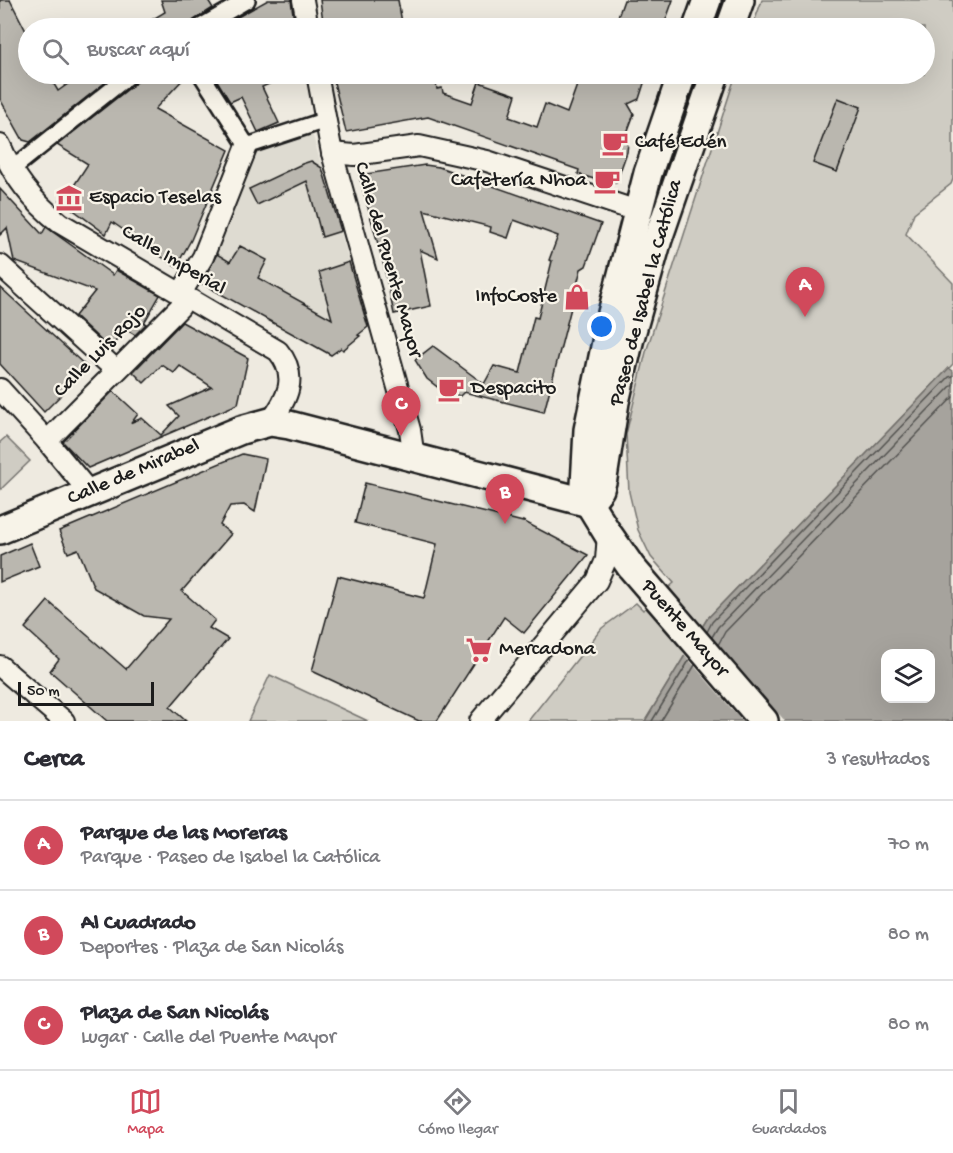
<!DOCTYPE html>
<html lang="es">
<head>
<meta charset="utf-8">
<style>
  :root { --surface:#fff; --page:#f7f7f7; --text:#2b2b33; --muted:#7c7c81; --line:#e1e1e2; --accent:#d1495b }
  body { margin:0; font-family:"Gochi Hand",sans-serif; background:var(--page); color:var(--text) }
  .controls { position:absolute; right:18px; bottom:18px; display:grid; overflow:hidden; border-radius:12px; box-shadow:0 6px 24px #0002 }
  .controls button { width:54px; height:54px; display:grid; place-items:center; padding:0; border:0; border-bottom:2px solid var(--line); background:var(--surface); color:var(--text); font:30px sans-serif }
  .scale { position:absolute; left:18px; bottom:15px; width:136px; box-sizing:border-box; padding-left:6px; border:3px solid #1c1c1c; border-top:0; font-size:16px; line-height:21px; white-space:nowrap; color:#1c1c1c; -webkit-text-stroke:4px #f7f3e8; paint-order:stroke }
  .you { position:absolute; left:602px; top:327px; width:21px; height:21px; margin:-15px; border:4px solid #fff; border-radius:50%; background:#1a73e8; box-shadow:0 0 0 9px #1a73e833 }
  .badge { display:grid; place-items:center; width:39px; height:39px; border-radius:50%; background:var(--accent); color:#fff; font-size:20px; font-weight:700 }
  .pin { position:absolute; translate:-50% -50px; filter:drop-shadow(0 2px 3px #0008) }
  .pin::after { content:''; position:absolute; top:32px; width:21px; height:18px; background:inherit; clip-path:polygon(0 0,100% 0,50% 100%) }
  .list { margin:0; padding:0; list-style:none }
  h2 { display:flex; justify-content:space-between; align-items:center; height:78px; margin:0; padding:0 24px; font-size:26px }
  h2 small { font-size:20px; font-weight:400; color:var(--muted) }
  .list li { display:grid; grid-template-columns:39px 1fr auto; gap:18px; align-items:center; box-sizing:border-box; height:90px; padding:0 24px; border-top:2px solid var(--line) }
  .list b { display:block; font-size:22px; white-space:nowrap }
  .list p { margin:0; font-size:20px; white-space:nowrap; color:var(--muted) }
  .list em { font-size:20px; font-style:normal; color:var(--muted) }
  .icon { flex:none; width:33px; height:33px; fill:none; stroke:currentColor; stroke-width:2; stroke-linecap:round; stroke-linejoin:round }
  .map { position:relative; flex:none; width:953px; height:721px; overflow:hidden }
  .search { position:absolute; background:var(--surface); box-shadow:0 6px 24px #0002; left:18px; right:18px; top:18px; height:66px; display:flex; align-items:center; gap:15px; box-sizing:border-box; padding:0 21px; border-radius:33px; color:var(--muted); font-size:22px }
  .sheet { height:348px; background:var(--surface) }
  nav { display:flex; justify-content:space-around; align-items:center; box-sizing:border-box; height:84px; border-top:2px solid var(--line); background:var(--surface); font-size:16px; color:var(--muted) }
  nav a { display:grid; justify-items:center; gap:3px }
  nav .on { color:var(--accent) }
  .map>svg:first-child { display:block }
  .built { fill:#dedbd1 }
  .green { fill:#cfccc3; stroke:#767470; stroke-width:1.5 }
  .water { fill:#a6a39d; stroke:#6f6d69; stroke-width:1.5; fill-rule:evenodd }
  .pier { fill:#eeeae0 }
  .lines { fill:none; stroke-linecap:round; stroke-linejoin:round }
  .shore { stroke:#535250; stroke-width:1.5 }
  .building { fill:#bab7af; stroke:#1c1c1c; stroke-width:1.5 }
  .pedestrian-casing { stroke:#1c1c1c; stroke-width:20 }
  .minor-casing { stroke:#1c1c1c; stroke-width:24 }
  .secondary-casing { stroke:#1c1c1c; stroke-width:32 }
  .pedestrian { stroke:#f7f3e8; stroke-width:15 }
  .minor { stroke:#f7f3e8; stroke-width:20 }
  .secondary { stroke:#f7f3e8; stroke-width:27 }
  .labels { text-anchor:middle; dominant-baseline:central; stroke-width:4.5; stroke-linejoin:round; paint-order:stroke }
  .poi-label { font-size:21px; fill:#1c1c1c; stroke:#f7f3e8; text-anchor:start }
  .street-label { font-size:21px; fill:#1c1c1c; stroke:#f7f3e8 }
</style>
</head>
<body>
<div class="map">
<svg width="953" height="721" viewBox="0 0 953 721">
  <rect width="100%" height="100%" fill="#eeeae0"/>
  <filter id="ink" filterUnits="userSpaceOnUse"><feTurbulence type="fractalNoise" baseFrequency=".0167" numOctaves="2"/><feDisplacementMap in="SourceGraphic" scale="12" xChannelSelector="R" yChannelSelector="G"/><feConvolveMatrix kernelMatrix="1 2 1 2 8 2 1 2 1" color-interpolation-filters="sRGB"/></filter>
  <g filter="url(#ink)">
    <path class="built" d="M312,133L368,327L358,334L360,336L343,350L341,348L331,355L199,281L216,253L257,150Z"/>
    <g class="green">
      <path d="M762,0H953V179L951,184L914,213L906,234L953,283V364L707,619L645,721H528L602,628L636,603L643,610L674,583L651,557L638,530L629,492L626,434L646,352L736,74H924V28H752Z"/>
      <path d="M6,437L30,461L0,490V442Z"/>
      <path d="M270,675L368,721H248Z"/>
    </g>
    <path class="water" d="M949,368L953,371V721H645L707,619ZM886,654H930V698H886Z"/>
    <path class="pier" d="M701,624L785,721H742L683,653Z"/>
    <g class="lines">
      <g class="shore">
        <path d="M707,632L712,622L949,377L953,376"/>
        <path d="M712,637L718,627L953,384"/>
        <path d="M718,645L725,632L953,397"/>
        <path d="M652,721L690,659"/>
        <path d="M661,721L695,665"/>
      </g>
    </g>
    <g class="building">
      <path d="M0,0H10L28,35V74H48L58,91L82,74H116L30,142L23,140L0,99Z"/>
      <path d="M161,0H208L213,8L194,20L189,28H138L165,12Z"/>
      <path d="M268,0H291L295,28H218Z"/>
      <path d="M320,0H398L403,28H324Z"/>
      <path d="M624,0H673L663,28H614Z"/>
      <path d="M141,74H188L155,109L229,150L191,240L176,267L112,222L106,234L60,200L73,187L88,164L57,145L137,82Z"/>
      <path d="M213,74H291L262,87L279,123L258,132L241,97L230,102Z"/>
      <path d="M332,74H411V77L434,74L437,89L442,88L443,93L472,103L479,82L516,95L509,117L537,127L545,104L567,113L581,74H647L639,99L628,104L634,114L627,133L629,134L627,152L616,183L611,181L610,184L578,174L579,170L428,117L346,132Z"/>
      <path d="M838,98L861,107L837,172L813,163Z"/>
      <path d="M311,161L322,168L341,231L322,237L307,181L257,205L249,189L302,164Z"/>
      <path d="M425,165L439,167L601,224L586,266L581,269L544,412L464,392L460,396L444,392L427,379L415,360L433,346L484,384L494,366L520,373L534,317L538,318L552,261L549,260L558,236L514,220L508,238L490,232L491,227L424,210L438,258L420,250L431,306L394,314L383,262L359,175Z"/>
      <path d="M0,189L42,234L46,227L113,275L116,270L160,295L144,323L146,324L135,335L127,330L109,348L75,316L95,291L14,261L7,228L0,235Z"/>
      <path d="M240,246L267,260L258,278L332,319L319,272L349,262L368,327L358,335L360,336L343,350L341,348L331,355L201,283L217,254L230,262Z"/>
      <path d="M0,287L88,368L44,412L0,364Z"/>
      <path d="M182,322L248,358L238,404L88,468L63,442L113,391L138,414L132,422L142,418L161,435L179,416L169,406L212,387L180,366L174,373L162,365L144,383L133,372Z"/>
      <path d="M242,454L266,459L255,512L244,505L230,506L220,525L231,534L182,591L215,620L209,628L228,639L170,707L186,721H107L50,671L59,659L25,628L48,601L126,669L169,619L144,616L94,588L78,549L68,553L59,531Z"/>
      <path d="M365,483L523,522V521L588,555L524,633L504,617L437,721H419L312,671L338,576L424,598L437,544L355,523Z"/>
      <path d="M30,543L39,566L0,582V556Z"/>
    </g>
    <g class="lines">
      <g class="pedestrian-casing">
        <g id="pedestrian">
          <path d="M199,28L247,0"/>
          <path d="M201,74L247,146L326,120"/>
          <path d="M11,170L131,74"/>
        </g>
      </g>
      <g class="minor-casing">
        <g id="minor">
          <path d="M303,0L308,28"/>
          <path d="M317,74L332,153L410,430L413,451L416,458"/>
          <path d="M0,145C14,177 32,201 60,223L278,351C299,376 288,399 270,422"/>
          <path d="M332,153L354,155L419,146L487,161L628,208L637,215"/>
          <path d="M0,265L116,370"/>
          <path d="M181,293L203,257L247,146"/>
          <path d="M0,389L47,441L89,492"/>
          <path d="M47,441L180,307L185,295"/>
          <path d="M0,666L64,721"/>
          <path d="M480,721L597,581L606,560L608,534"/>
        </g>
      </g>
      <g class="secondary-casing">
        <g id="secondary">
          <path d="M697,28L707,0"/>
          <path d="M730,28L740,0"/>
          <path d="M682,74L648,173L612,313L588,430L585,485L589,503L608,534L631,567L764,721"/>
          <path d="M589,503L600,489L603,478L615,402L630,338L658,239L715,74"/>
          <path d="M0,530L241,430L270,422L289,425L589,503"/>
        </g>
      </g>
      <use href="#pedestrian" class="pedestrian"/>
      <use href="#minor" class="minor"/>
      <use href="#secondary" class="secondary"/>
    </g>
  </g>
  <defs>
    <g id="cafe-bare" transform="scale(2.07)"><path d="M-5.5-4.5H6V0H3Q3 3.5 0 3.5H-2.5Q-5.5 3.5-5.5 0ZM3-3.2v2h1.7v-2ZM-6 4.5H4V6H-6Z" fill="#d1495b" stroke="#f7f3e8" stroke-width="2.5" paint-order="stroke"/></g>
    <g id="museum-bare" transform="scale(2.07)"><path d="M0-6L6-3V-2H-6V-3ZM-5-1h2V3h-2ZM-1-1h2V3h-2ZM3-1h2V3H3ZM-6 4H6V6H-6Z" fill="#d1495b" stroke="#f7f3e8" stroke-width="2.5" paint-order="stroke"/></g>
    <g id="shop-bare" transform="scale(2.07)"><path d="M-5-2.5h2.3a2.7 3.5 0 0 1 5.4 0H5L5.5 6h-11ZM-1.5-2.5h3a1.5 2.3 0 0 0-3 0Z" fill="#d1495b" stroke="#f7f3e8" stroke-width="2.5" paint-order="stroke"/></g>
    <g id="supermarket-bare" transform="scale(2.07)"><path d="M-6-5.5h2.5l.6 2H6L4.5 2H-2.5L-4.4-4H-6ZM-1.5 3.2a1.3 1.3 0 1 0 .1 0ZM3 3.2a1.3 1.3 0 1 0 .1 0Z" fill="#d1495b" stroke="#f7f3e8" stroke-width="2.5" paint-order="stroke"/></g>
  </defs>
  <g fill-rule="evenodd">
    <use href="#cafe-bare" x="615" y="143"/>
    <use href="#cafe-bare" x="607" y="181"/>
    <use href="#museum-bare" x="69" y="198"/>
    <use href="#shop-bare" x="577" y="297"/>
    <use href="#cafe-bare" x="451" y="389"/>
    <use href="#supermarket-bare" x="479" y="650"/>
  </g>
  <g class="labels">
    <g class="poi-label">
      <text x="635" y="143">Café Edén</text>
      <text x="587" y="181" text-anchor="end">Cafetería Nhoa</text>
      <text x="89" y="198">Espacio Teselas</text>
      <text x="557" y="297" text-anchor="end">InfoCoste</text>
      <text x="471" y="389">Despacito</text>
      <text x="499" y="650">Mercadona</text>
    </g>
    <g class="street-label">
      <text transform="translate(387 260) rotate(74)">Calle del Puente Mayor</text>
      <text transform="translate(173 261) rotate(31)">Calle Imperial</text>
      <text transform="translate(647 293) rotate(-75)">Paseo de Isabel la Católica</text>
      <text transform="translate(101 352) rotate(-45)">Calle Luis Rojo</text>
      <text transform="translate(134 473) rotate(-23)">Calle de Mirabel</text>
      <text transform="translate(684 629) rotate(49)">Puente Mayor</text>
    </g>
  </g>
</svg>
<div class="controls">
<button><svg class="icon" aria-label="layers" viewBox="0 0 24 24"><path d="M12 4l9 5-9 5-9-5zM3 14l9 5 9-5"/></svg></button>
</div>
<div class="scale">50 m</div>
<div class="you"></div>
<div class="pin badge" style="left:805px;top:317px">A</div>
<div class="pin badge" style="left:505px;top:524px">B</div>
<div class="pin badge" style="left:401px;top:436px">C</div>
<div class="search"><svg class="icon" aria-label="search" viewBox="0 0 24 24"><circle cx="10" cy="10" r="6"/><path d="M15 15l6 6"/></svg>Buscar aquí</div>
</div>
<section class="sheet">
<h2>Cerca<small>3 resultados</small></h2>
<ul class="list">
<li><span class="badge">A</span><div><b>Parque de las Moreras</b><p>Parque · Paseo de Isabel la Católica</p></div><em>70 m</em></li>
<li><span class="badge">B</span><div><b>Al Cuadrado</b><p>Deportes · Plaza de San Nicolás</p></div><em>80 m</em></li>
<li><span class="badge">C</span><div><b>Plaza de San Nicolás</b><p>Lugar · Calle del Puente Mayor</p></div><em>80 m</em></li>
</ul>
</section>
<nav>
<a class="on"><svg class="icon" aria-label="map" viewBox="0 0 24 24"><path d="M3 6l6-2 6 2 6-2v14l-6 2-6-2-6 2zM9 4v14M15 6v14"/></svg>Mapa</a>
<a><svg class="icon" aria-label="directions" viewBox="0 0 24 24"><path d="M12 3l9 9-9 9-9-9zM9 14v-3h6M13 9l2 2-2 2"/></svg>Cómo llegar</a>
<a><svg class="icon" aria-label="saved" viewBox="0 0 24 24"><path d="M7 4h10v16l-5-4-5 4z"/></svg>Guardados</a>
</nav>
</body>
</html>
